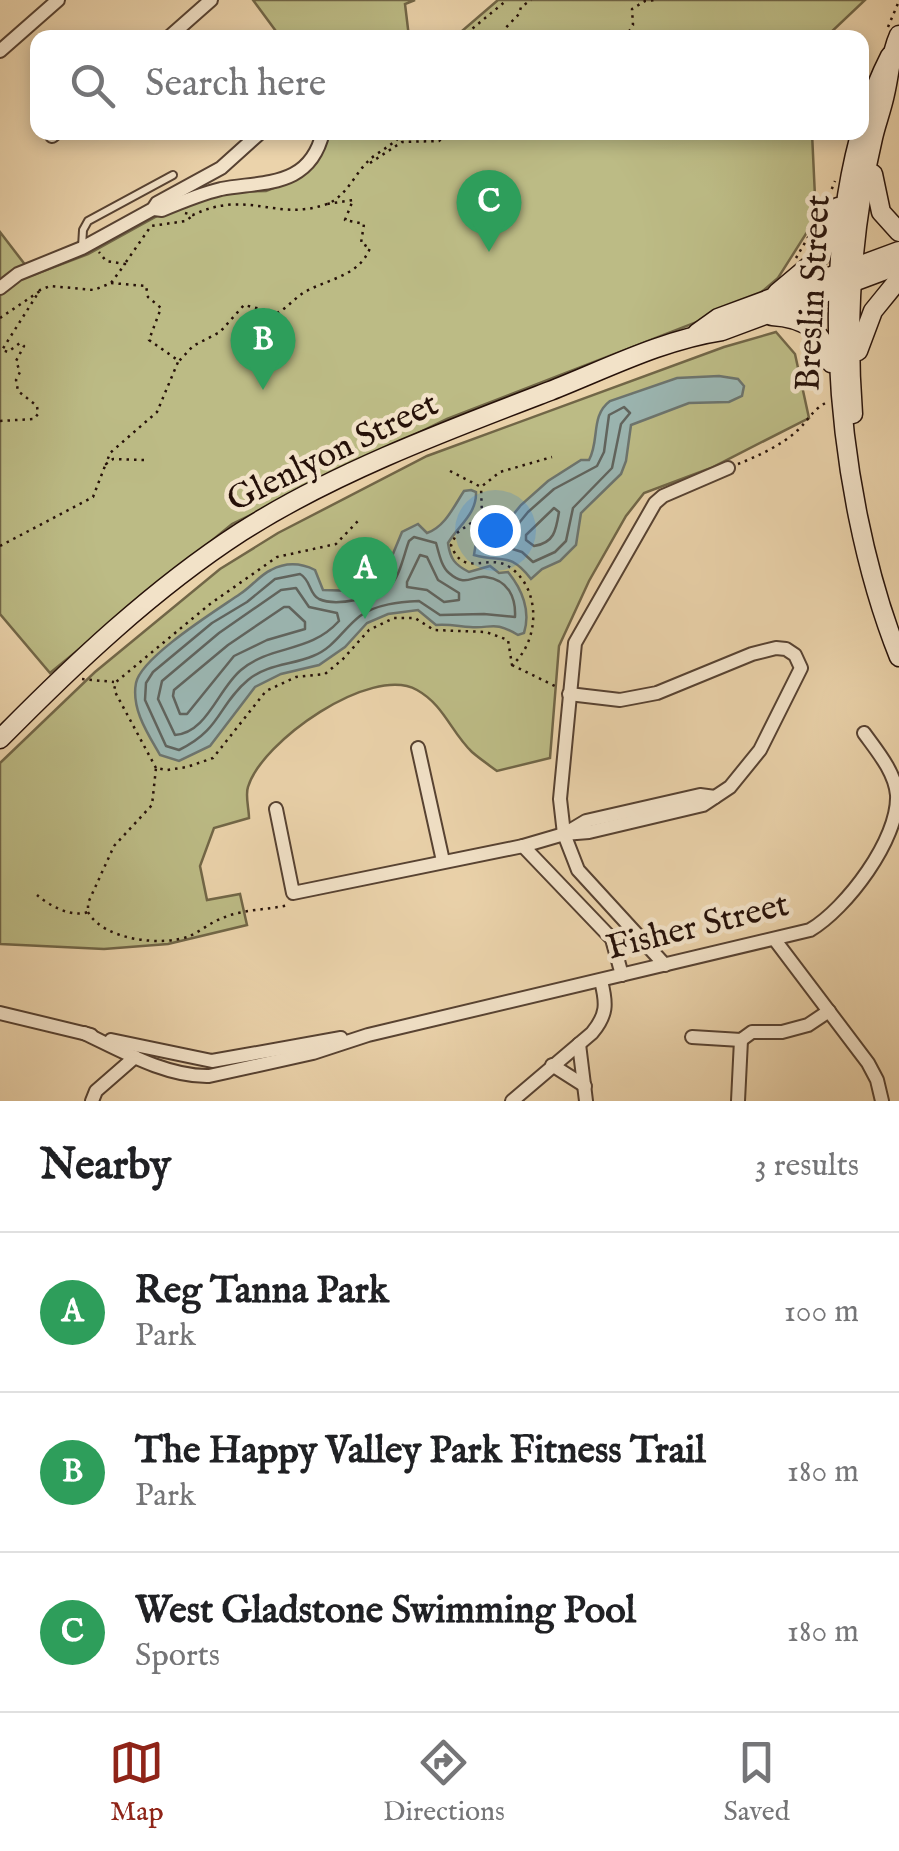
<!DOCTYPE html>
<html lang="en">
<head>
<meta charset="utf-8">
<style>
  :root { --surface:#fff; --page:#f2f2f2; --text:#202124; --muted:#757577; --line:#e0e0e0; --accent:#8f2418 }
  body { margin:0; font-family:"IM FELL English",serif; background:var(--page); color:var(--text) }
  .you { position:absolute; left:495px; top:530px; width:35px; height:35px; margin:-25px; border:8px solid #fff; border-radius:50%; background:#1a73e8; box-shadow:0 0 0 15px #1a73e833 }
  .badge { display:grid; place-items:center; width:65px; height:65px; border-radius:50%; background:var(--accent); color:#fff; font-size:32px; font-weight:700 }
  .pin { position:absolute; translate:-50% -82px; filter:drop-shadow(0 2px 5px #0008) }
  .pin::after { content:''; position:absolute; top:52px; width:35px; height:30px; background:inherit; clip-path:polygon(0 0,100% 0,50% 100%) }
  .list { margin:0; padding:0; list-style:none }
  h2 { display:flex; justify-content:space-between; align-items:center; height:130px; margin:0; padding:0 40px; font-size:42px }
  h2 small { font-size:32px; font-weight:400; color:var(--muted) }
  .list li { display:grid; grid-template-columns:65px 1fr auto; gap:30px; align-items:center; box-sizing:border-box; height:160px; padding:0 40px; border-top:2px solid var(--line) }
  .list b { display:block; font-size:38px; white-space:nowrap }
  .list p { margin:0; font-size:32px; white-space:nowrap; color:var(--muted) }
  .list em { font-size:32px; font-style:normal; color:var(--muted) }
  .icon { flex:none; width:55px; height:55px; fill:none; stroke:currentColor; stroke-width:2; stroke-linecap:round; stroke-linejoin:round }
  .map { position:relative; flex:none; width:899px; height:1101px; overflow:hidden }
  .search { position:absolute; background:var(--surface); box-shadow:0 5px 15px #0003; left:30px; right:30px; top:30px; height:110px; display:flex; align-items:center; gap:25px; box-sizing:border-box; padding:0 35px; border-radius:20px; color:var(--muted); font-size:38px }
  .sheet { height:610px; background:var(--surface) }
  nav { display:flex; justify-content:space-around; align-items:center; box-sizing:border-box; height:140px; border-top:2px solid var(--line); background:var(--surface); font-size:28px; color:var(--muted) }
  nav a { display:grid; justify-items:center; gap:5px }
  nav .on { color:var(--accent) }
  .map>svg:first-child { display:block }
  .green { fill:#bcbb85; stroke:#716647; stroke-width:2.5 }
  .water { fill:#9bb6b2; stroke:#6c746e; stroke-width:2.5 }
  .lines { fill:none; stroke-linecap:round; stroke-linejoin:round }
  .shore { stroke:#60645e; stroke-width:2.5 }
  .lane-casing { stroke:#574232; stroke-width:10 }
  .street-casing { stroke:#574232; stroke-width:16 }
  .secondary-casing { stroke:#261109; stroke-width:21 }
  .path { stroke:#261109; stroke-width:2.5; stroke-dasharray:2.5 5; stroke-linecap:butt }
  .lane { stroke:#f2e2c8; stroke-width:6 }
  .street { stroke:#f2e2c8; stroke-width:12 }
  .secondary { stroke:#f2e2c8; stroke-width:18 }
  .labels { text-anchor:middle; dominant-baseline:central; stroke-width:9; stroke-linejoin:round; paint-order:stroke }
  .street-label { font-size:35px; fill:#261109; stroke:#f2e2c8 }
</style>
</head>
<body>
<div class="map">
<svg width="899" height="1101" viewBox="0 0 899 1101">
  <rect width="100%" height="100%" fill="#ebd3ab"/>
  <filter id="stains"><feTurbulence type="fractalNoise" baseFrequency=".002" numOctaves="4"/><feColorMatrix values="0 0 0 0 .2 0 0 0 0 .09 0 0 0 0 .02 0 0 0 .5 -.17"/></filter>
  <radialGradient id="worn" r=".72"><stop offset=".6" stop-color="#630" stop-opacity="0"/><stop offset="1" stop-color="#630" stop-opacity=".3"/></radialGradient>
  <g class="green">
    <path d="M253,0H415L405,4L409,37L281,38Z"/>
    <path d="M498,0H865L826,37H455Z"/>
    <path d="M332,133H812L816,218L778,278L751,301L447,419L232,524L50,673L0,614V232L33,275L88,254L168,210L226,192L266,191L292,181L309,168Z"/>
    <path d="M776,332L795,354L809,418L711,468L644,493L626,516L589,581L559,646L550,758L497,771C489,765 480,759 472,752C451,732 444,705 417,690C371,664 261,742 248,787C245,795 249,809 249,818L214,828L200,866L207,900L240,894L247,925L168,944L104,949L0,944V763L95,672L220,569L278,533L427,456L724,347Z"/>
  </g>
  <g class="water">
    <path d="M719,376L738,379L744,386L742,396L729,402L689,403L631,425L626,461L621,474L581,513L576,545L560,561L542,569L531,579C509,551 503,563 474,555L476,542L500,531L521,505L548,481L581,460H589C600,440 590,416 610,401L677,378Z"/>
    <path d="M471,490L476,492C477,514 458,526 448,543C450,559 455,565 469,572L490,566L499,573L508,572C522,589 531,611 524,633L518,635C493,620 492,629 470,627C457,626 449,624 436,625L418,610L388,614L367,623L345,647L319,665L281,674L255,687L210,746L179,761L160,755C148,734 131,709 136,683C141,657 217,610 240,594C251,587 260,575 271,570C286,562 301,563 315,570L323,590L357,591L383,578L402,532L418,524L427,533C445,527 454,506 464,491Z"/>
  </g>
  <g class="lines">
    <g class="shore">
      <path d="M624,407L630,413L621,424L612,468L573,508L566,541L555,552L533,562L522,552L506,547L505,540L528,512L554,489L597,466L604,452L609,415Z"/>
      <path d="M554,508L559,512C556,531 554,543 534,546L526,540V535Z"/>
      <path d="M414,537L436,543C439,553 441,566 449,573C466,588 472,575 486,577C508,580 516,597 515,617L484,614L440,615L419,601C400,602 376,604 360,616C343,629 334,648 313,656C292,665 267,664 248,680C218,705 221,730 179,750L166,746L145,700L146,683L153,672L212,623L247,602L275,579L300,574C311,580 309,594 319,599C336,607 376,598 390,586C400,576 404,554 409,541Z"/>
      <path d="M420,555L427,557L438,580L459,593V600L444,602L427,590L407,587V582Z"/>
      <path d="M296,588L309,607L337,613L339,621C309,654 272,644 241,670C218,689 207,733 175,735L158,699L162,681L219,633L281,590Z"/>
      <path d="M284,607H289L305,622V629L267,640L234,656L187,714H180L173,696L174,690L228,645Z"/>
    </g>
    <g class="lane-casing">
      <path id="lane" d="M82,247L83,230L88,221L173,175"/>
    </g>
    <g class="street-casing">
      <g id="street">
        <path d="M168,38L211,0"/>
        <path d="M0,51L58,0"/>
        <path d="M52,136L57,132"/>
        <path d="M154,209L162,210C181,202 200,194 221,189C264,181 310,188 323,132"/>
        <path d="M0,288L18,274L82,248L153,209L157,203L221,168L261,132"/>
        <path d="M418,748L443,861"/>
        <path d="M276,809L293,893L523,846L564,834L589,832L703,805L730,787L760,750L801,668L795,655L786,649L776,648L752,654L657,693L620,700L569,694"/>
        <path d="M566,833L586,821L700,795L715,797"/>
        <path d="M523,846L612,939L622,975"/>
        <path d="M775,940L868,1063L877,1080L882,1101"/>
        <path d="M665,965L578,870L564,834L560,799L575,643L655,503L663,496L728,468"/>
        <path d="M0,1013L91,1035"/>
        <path d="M84,1033C122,1051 167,1077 209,1076L313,1053L368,1035L810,930C846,909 899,839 897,795C895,772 877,751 864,733"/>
        <path d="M692,1037L741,1040L752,1032H782L808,1025L829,1011"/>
        <path d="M111,1040L212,1061L341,1038"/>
        <path d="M579,1044L586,1101"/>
        <path d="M552,1065L585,1086"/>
        <path d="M92,1101L96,1091L135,1057"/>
        <path d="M512,1101L592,1033C607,1015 607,1004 601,981"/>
        <path d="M738,1101L741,1040"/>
      </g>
    </g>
    <g class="secondary-casing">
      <g id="secondary">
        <path d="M890,56C807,218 833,493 899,657"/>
        <path d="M873,174L881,212L899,232"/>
        <path d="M777,293L821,256L838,207"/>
        <path d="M772,316C806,318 823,331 831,363"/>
        <path d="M697,333L718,318L899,251"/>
        <path d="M858,351L873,311L899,279"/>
        <path d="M853,414C846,323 852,227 873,138C876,124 882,109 885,94C890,73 890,55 899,35"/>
        <path d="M0,739C73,665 153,589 241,532C333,473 448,430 550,391C606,369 662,340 722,331L899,265"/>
      </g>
    </g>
    <g class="path">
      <path d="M888,27L899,1"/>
      <path d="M461,38L507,0"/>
      <path d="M496,38L519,14L521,7L531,0"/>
      <path d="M625,38L633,25L632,9L645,1L657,0"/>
      <path d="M644,38H645"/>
      <path d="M370,163L402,142L439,141L448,132"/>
      <path d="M829,196L835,181"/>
      <path d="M185,213L193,215C247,189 275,221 324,205C348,198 355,170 374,156C385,148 395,143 405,132"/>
      <path d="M796,258L817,222"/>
      <path d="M126,262L151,226L186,221L192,216"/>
      <path d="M111,283L146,286L148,297L161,308L149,340L179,361L193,346L220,332L244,305L277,313C287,308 294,299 303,293C326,279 359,277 370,248L361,243L364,224L345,220L353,200L327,204"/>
      <path d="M0,318L40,291"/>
      <path d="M0,421L34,419L38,414L37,406L18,391L16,380L20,372L16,361L24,346L20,343L8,352L2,350L40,290L50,286L94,290L111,283L125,264L106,261L99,252"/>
      <path d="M144,460L113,459L106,464L110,453L157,412L178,362"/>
      <path d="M738,464C758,456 782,445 798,430C810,418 813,409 829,401"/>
      <path d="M450,471L481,487L500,472L552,457"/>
      <path d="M0,546L93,497L105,466"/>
      <path d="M512,665L559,688"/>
      <path d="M82,679L114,682"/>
      <path d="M156,768L114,690L116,682L210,604L277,557L336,544L358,521"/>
      <path d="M37,895C50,906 72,918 88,912V903L114,846L152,805L156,768L167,770L187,767L213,758L266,691L296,677L325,674L343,659L369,630L394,618H415L434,630L486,632L508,640L512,665C539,642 542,591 511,568C488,551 464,580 451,545L457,533L482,515L481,487"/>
      <path d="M88,912C103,940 162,947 190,936C202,930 213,921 225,917C245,909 268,910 288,905"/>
    </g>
    <use href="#lane" class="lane"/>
    <use href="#street" class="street"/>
    <use href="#secondary" class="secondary"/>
  </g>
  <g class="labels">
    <g class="street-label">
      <text transform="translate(814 293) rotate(-87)">Breslin Street</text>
      <text transform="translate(333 453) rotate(-26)">Glenlyon Street</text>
      <text transform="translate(698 927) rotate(-14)">Fisher Street</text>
    </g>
  </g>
  <rect width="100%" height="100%" filter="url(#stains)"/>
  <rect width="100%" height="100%" fill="url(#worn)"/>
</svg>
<div class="you"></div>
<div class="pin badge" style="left:365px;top:619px;background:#2e9e5b">A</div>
<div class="pin badge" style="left:263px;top:390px;background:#2e9e5b">B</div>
<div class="pin badge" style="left:489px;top:252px;background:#2e9e5b">C</div>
<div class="search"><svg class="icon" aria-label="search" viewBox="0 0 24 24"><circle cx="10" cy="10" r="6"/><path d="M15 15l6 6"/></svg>Search here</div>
</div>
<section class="sheet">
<h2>Nearby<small>3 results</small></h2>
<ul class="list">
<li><span class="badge" style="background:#2e9e5b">A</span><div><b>Reg Tanna Park</b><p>Park</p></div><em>100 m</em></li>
<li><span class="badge" style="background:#2e9e5b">B</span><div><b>The Happy Valley Park Fitness Trail</b><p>Park</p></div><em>180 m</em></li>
<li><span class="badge" style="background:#2e9e5b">C</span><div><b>West Gladstone Swimming Pool</b><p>Sports</p></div><em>180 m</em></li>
</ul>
</section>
<nav>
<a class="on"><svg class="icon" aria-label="map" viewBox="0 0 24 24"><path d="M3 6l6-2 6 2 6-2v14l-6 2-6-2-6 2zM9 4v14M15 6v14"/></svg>Map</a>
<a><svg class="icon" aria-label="directions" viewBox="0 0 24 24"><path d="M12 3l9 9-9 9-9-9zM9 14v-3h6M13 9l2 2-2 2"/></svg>Directions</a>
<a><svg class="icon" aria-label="saved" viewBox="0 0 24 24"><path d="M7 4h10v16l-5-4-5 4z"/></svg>Saved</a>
</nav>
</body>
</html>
